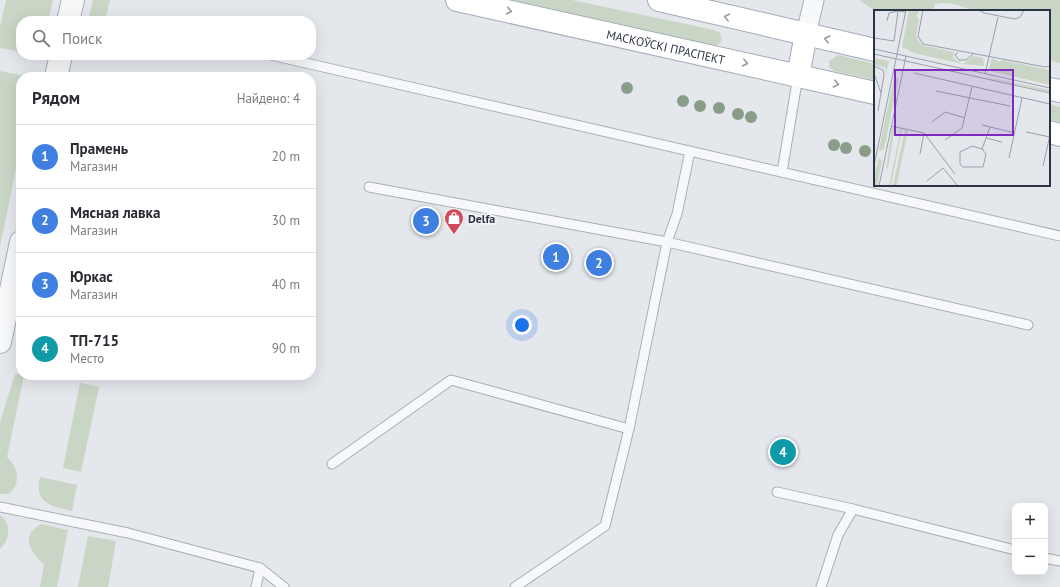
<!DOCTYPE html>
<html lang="ru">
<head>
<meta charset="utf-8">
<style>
  :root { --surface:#fff; --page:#f7f7f7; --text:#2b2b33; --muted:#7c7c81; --line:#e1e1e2; --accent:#d1495b }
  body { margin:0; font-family:"PT Sans",sans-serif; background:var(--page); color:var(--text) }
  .controls { position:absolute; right:12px; bottom:12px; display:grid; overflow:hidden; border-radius:8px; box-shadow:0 4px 16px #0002 }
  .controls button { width:36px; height:36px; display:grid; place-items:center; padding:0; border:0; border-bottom:1px solid var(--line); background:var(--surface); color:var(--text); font:20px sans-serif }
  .you { position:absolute; left:522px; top:325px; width:14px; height:14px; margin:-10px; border:3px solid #fff; border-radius:50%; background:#1a73e8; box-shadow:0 0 0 6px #1a73e833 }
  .badge { display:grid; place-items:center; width:26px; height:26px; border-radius:50%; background:var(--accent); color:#fff; font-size:13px; font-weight:700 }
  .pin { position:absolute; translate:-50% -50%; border:2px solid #fff; box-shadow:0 1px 4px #0006 }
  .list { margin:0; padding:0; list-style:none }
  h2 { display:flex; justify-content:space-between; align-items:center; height:52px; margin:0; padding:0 16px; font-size:17px }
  h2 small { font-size:13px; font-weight:400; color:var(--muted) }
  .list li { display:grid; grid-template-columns:26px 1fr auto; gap:12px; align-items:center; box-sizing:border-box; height:64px; padding:0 16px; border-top:1px solid var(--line) }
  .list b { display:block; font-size:15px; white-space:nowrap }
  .list p { margin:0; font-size:13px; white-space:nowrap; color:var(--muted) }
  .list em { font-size:13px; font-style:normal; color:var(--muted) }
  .icon { flex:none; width:22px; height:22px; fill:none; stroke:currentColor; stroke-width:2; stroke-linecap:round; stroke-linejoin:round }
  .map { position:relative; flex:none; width:1060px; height:587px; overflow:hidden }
  .search { position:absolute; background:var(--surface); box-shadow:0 4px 16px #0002; left:16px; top:16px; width:300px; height:44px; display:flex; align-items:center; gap:10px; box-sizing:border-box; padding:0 14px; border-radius:16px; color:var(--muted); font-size:15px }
  .panel { position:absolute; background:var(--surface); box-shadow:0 4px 16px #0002; left:16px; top:72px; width:300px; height:308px; border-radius:16px }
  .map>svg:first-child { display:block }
  .green { fill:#c9d6c5 }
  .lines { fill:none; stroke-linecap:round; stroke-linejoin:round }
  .service-casing { stroke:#a9aeb7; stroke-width:11 }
  .minor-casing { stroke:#a9aeb7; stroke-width:21 }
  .tertiary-casing { stroke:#a9aeb7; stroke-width:24 }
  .primary-casing { stroke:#a3abb8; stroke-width:24 }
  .service { stroke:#f7f8fa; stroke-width:9 }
  .minor { stroke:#f7f8fa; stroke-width:19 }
  .tertiary { stroke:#f7f8fa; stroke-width:22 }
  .primary { stroke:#fff; stroke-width:22 }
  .tree { fill:#899d89 }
  .oneway { stroke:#959aa2 }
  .labels { text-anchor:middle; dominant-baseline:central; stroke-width:3.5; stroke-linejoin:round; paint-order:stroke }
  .street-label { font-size:12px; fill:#2b3445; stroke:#f4f6f9 }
  .poi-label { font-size:12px; font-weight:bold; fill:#2b3445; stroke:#f4f6f9; text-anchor:start }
  .inset-road { fill:none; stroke:#9a9fa9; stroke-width:1 }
  .view { fill:#7b2cbf; fill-opacity:0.15; stroke:#7b2cbf; stroke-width:2 }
  .inset-edge { fill:none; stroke:#2b3445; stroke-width:2 }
</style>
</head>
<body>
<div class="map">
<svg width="1060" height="587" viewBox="0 0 1060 587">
  <rect width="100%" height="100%" fill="#e4e7ec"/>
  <g class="green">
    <path d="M6,0H53L48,21H21V52L0,48V27Z"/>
    <path d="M93,0H110L105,21H88Z"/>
    <path d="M509,0H572L714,30L720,33L722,40L718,45H711Z"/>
    <path d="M859,0H1060V63L1049,60V11C1027,11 1002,14 980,11C962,9 954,0 935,4L933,11H875Z"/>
    <path d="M838,55L875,64V80L834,71L829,67V61Z"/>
    <path d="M0,71L30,77H21V144L0,247Z"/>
    <path d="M1049,104L1060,107V122L1049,119Z"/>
    <path d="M15,374L24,375L7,457C18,469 22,481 9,494H0V422Z"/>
    <path d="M80,383L99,387L81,472L63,468Z"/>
    <path d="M40,477L77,485L72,511C51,506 34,504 40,477Z"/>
    <path d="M0,515C12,524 10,540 0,549Z"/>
    <path d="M41,524L68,530L57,587H40L44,565C31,552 19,537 41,524Z"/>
    <path d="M88,536L116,541L108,587H78Z"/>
  </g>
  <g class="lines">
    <g class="service-casing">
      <g id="service">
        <path d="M271,55L1060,236"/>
        <path d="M782,172L798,76"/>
        <path d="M369,187L667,242L1028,325"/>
        <path d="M332,464L451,380L629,429"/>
        <path d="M777,492L853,509L1015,550"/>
        <path d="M0,507L128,533L260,568L284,587"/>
        <path d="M1045,558L1060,561"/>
        <path d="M256,587L260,568"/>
        <path d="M515,587L605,526L629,429L667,242L677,214L690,151"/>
        <path d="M821,587L838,535L853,509"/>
      </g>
    </g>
    <g class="minor-casing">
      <path id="minor" d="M806,34L814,0"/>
    </g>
    <g class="tertiary-casing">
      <g id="tertiary">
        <path d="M68,21L73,0"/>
        <path d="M56,77L61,55"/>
        <path d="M0,342L21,242"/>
      </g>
    </g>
    <g class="primary-casing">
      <g id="primary">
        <path id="s1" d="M457,0L875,93"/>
        <path d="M659,0L875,50"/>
        <path d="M798,76L806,34"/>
        <path d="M1049,89L1060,91"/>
        <path d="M1049,132L1060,135"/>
      </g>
    </g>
    <use href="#service" class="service"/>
    <use href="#minor" class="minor"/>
    <use href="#tertiary" class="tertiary"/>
    <use href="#primary" class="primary"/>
  </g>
  <g class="tree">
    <circle cx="627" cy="88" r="6"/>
    <circle cx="683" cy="101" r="6"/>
    <circle cx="700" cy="106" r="6"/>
    <circle cx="719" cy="108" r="6"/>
    <circle cx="738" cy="114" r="6"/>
    <circle cx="751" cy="117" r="6"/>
    <circle cx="834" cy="145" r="6"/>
    <circle cx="846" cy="148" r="6"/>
    <circle cx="865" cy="151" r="6"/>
  </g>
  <defs><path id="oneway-chevron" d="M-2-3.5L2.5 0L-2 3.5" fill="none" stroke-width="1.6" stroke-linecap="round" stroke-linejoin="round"/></defs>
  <g class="oneway">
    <use href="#oneway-chevron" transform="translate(509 11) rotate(12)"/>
    <use href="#oneway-chevron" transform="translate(727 17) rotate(-166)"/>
    <use href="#oneway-chevron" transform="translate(827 39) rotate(-167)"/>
    <use href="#oneway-chevron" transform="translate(745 63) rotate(13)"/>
    <use href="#oneway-chevron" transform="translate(836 84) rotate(13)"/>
  </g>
  <defs>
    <g id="shop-pin" transform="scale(1)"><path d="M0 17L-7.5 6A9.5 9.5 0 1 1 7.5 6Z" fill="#d1495b" stroke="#f4f6f9"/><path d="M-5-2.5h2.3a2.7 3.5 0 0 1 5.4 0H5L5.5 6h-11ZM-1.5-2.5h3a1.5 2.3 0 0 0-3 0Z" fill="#fff"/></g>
  </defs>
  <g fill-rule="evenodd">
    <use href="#shop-pin" x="454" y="218"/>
  </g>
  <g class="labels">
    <g class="street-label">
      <text stroke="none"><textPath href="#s1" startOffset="214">МАСКОЎСКІ ПРАСПЕКТ</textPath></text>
    </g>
    <g class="poi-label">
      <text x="468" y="218">Delfa</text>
    </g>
  </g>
  <g transform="translate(874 10)">
    <rect width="176" height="176" fill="#e4e7ec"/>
    <path d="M35,0H46L42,6L45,9L42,25L45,32L51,36L80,42L79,48L88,54L40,43L28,37ZM99,46L109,48L110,56L89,54ZM0,48L15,51L12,64V58L0,55ZM118,48L126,52L128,50L175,60L176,75L120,62L115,58ZM113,67L176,80V82L114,68ZM20,68H25L10,139L7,141L5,139ZM21,117L14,158L12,159L18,118ZM28,119L17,176H15L26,123L24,120ZM31,120H34L24,168L23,176H19ZM5,148L8,151L3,176H0V164Z" fill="#c9d6c5"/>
    <path class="inset-road" d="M49,0L44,26L49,34L171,57L176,56M105,0L110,3L141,9L146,7L150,0M13,11L15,3L24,1M0,28L20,31L24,1L32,2M0,39L176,78M84,42L81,45L85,50H92L99,44M0,44L176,83M0,56L9,60L10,65L4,101M40,63L176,94M111,64L124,7M1,66L7,83M62,81L136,96M58,112L71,102L91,108M108,115L141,123M17,116L50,123L81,164M152,122L176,127M112,128L128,132M71,130L88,118L98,77M98,136L108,139L112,144L109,157H89L86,154V142ZM108,139L116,117M46,144L50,123M135,148L148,88M0,156L32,0M169,156L176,125M53,171L69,158L84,176M5,176L32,46"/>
    <path class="view" d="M21,60H139V125H21Z"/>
    <rect width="176" height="176" class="inset-edge"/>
  </g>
</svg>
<div class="controls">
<button>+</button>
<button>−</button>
</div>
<div class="you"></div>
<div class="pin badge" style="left:556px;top:257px;background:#3f7fe0">1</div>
<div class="pin badge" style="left:599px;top:263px;background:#3f7fe0">2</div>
<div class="pin badge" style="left:426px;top:221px;background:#3f7fe0">3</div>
<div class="pin badge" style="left:783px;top:452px;background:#0f9aa8">4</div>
<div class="search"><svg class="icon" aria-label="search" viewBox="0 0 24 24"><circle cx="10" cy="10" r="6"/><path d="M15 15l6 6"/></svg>Поиск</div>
<section class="panel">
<h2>Рядом<small>Найдено: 4</small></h2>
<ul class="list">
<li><span class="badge" style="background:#3f7fe0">1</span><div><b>Прамень</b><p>Магазин</p></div><em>20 m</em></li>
<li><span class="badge" style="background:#3f7fe0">2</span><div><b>Мясная лавка</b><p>Магазин</p></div><em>30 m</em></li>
<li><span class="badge" style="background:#3f7fe0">3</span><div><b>Юркас</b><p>Магазин</p></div><em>40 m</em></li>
<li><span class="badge" style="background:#0f9aa8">4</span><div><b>ТП-715</b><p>Место</p></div><em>90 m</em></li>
</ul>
</section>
</div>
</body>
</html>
